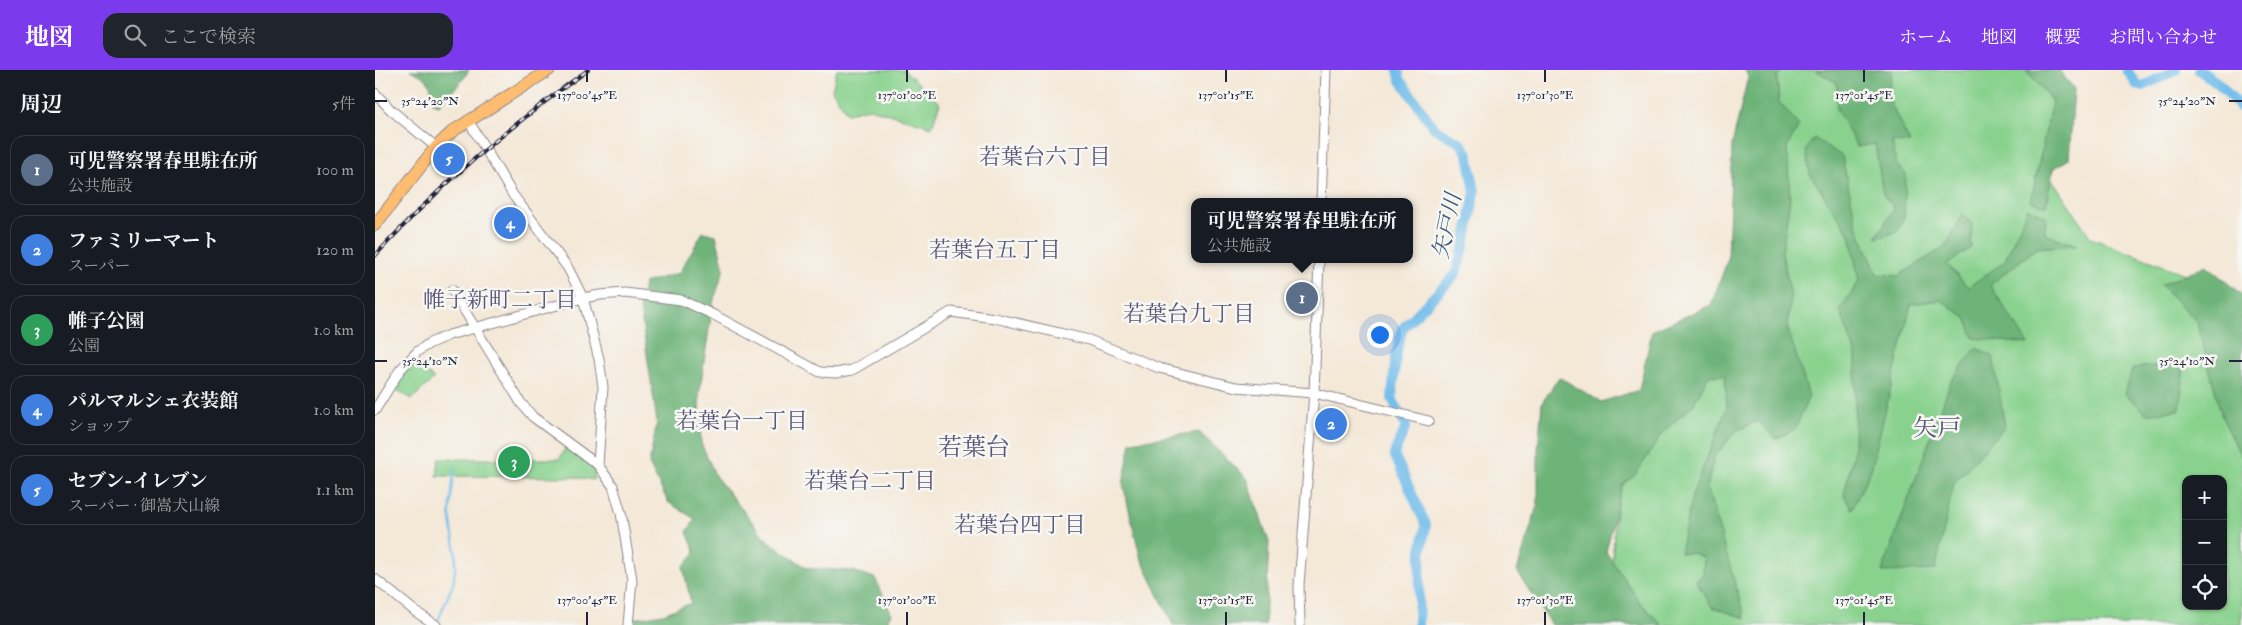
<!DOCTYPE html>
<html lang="ja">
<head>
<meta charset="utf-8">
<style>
  :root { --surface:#171b24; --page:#20242c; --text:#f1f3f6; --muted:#9ea1a6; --line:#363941; --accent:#7c3aed }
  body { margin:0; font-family:"IM FELL Double Pica","Noto Serif JP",serif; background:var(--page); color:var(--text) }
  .controls { position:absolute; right:15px; bottom:15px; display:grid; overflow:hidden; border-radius:10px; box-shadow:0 1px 4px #0004 }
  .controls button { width:45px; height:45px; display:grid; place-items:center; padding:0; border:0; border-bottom:1px solid var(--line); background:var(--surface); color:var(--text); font:25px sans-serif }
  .you { position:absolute; left:1004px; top:264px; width:18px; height:18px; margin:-12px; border:4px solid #fff; border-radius:50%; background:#1a73e8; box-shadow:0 0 0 8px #1a73e833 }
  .badge { display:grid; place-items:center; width:32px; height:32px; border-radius:50%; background:var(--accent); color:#fff; font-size:16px; font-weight:700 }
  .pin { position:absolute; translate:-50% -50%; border:2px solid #fff; box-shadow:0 1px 5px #0006 }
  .popup { position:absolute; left:816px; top:128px; width:222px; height:65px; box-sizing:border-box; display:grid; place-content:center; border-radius:10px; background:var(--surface); filter:drop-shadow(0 1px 4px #0005); font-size:16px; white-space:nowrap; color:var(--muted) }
  .popup b { font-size:19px; color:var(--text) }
  .popup::after { content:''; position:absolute; left:50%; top:100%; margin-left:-10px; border:10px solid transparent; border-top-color:var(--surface) }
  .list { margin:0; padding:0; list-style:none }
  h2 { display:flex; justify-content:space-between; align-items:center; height:65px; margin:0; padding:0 20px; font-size:21px }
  h2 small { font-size:16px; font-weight:400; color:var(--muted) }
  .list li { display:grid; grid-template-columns:32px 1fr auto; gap:15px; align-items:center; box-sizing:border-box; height:70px; margin:0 10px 10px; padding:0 10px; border:1px solid var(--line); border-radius:15px }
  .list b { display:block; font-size:19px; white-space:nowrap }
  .list p { margin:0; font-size:16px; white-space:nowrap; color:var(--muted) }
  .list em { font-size:16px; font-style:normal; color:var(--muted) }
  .icon { flex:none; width:28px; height:28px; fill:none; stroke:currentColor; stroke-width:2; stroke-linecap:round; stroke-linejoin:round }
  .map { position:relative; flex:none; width:1867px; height:555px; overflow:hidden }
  header { display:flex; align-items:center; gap:30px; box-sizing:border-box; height:70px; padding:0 25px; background:var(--accent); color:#fff }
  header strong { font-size:24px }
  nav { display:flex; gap:28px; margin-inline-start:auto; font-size:18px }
  .search { width:350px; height:45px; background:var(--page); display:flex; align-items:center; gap:12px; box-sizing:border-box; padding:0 18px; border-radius:15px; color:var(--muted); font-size:19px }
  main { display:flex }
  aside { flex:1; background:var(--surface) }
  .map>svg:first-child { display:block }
  .green { fill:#89d28e; stroke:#567a64; fill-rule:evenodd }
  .forest { fill:#6eb479; stroke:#486b5a }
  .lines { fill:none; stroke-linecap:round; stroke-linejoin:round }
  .stream { stroke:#72bdeb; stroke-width:2 }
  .river { stroke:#72bdeb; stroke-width:10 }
  .minor-casing { stroke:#8b8589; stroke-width:11 }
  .major-casing { stroke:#8b8589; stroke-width:13 }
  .minor { stroke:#fff; stroke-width:9 }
  .major { stroke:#febc71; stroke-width:11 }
  .rail-casing { stroke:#22223b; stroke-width:4 }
  .rail { stroke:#f6f6f2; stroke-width:2; stroke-dasharray:5.5; stroke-linecap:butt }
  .ticks { fill:none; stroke:#22223b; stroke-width:2 }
  .labels { text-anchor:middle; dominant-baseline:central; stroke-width:5; stroke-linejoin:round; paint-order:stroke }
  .neighbourhood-label { font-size:22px; fill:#5b5578; stroke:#f6f6f2 }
  .water-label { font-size:22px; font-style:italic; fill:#3e5879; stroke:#f6f6f2 }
  .quarter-label { font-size:24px; fill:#5b5578; stroke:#f6f6f2 }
  .ticks-label { font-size:12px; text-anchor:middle; fill:#22223b; stroke:#f6f6f2; stroke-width:5; stroke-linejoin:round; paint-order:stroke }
</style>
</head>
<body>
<header>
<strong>地図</strong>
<div class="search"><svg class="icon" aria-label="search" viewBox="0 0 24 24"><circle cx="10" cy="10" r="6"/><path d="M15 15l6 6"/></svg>ここで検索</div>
<nav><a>ホーム</a><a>地図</a><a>概要</a><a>お問い合わせ</a></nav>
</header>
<main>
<aside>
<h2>周辺<small>5件</small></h2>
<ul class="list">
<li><span class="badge" style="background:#5c6f8a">1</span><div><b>可児警察署春里駐在所</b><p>公共施設</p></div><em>100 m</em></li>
<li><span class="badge" style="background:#3f7fe0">2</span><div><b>ファミリーマート</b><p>スーパー</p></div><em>120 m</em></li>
<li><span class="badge" style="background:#2e9e5b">3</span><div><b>帷子公園</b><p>公園</p></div><em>1.0 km</em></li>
<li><span class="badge" style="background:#3f7fe0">4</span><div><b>パルマルシェ衣装館</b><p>ショップ</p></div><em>1.0 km</em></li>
<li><span class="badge" style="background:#3f7fe0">5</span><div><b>セブン-イレブン</b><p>スーパー · 御嵩犬山線</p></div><em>1.1 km</em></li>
</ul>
</aside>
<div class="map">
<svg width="1867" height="555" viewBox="0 0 1867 555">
  <rect width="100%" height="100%" fill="#f6f6f2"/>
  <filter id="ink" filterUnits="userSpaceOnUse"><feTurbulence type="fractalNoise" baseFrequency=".02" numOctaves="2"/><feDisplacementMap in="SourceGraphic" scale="10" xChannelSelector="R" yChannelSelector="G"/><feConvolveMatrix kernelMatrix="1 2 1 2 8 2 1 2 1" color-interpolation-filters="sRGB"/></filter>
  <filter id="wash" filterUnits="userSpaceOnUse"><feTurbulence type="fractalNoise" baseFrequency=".0096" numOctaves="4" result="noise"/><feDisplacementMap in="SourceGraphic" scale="20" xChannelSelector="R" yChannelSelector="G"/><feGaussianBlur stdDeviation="1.12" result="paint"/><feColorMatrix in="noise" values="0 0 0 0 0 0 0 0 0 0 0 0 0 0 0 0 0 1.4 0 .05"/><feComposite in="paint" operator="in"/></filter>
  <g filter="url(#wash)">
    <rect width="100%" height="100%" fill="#f4e8d7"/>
    <g class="green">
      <path d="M462,0H529L565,33L557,57L494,38L472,43L457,20Z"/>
      <path d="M1396,0H1658L1683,29L1669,97L1716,168L1815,206L1867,326V555H1252L1235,520L1245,383L1339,285ZM1811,409H1848V536H1811Z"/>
      <path d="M36,287L59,309L37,329L15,316Z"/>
      <path d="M192,376L221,398L218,410L199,407L62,406L64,389H184Z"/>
    </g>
    <g class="forest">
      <path d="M35,0H94L87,11L64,35L58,33C55,11 55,9 35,0Z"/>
      <path d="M1370,0H1408L1402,7L1404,32L1424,56L1412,77L1415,128L1407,183L1416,227L1412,256L1434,326L1420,359L1401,369L1383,351L1361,361L1339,387L1332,417L1370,548L1337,537L1321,511L1328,505L1329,488L1318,483H1305L1317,425L1352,338L1350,305L1333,306L1318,335L1289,361L1261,404L1247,416L1231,482L1264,531L1287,555H1176L1142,501L1163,434V379L1167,333L1184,307L1226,332L1264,320L1277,261L1336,235L1353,189L1357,75L1373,7Z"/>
      <path d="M1440,0H1517L1513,28L1535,73L1517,72L1521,94L1531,104L1529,148L1522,162L1501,168L1519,138L1508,124L1500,74L1482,77L1462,40V13Z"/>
      <path d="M1651,0H1684L1699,19L1694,89L1678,99L1671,136L1656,131L1677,31Z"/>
      <path d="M1439,68L1467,86L1481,153L1502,204L1523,206L1571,176L1588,144L1597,154L1596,178L1572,194L1593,217L1629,192L1653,138L1671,146L1670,164L1701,175L1662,178L1615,215L1653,274L1599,268L1591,248L1566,230L1536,234L1496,400L1477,439L1469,425L1479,380L1481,285L1465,240L1484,211L1475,165L1435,104L1431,80Z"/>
      <path d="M328,162L341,165L349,199L338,233L324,326L326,373L341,407L392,470L432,498L478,501L500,508L517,544L510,555H258V549L288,544L316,533L308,497L320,482L312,462L320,449L293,432L274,394L282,352L265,238L269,213L304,203Z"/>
      <path d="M1831,195L1867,225V388L1847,347L1822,252L1786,215Z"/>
      <path d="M1601,278L1618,286L1630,356L1579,413L1560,500L1507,502L1576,311Z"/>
      <path d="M1809,293L1805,340L1771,344L1750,323L1758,298Z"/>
      <path d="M824,362L872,408L894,472L890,555H798L765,486L748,414L756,372Z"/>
    </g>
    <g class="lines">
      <path class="stream" d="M62,553L78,514L80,500L81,485L75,443L79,400"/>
      <g class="river">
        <path d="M1023,0L1025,9L1059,58L1086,73L1093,84L1100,122L1090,174L1080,205L1027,259L1021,285L1017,328L1031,357L1019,384L1051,455L1046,481L1043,555"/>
        <path d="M1752,0L1762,15L1768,16L1801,0"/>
        <path d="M1824,0L1843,13L1867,39"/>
      </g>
    </g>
  </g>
  <g filter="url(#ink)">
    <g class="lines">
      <g class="minor-casing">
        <g id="minor">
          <path d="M0,23L16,40L61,77"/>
          <path d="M93,50L138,125L193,198L208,228L224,289L228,317L223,395"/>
          <path d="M946,132L951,0"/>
          <path d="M77,220L146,333L158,347L223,395L238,416L246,443L257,510L253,555"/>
          <path d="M0,340L25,300L43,281L55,273L74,265L208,228L225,225L250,223L306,230L339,245L445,302L461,303L477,300L576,242L620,248L714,270L784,298L861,317L939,323L1054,351"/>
          <path d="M0,509L41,542L61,555"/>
          <path d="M925,555L924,515L939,323L944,189"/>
        </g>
      </g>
      <g class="major-casing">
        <path id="major" d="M0,155L61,77L78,61L174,0"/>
      </g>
      <use href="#minor" class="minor"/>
      <use href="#major" class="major"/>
      <g class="rail-casing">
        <path id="rail" d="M0,186C64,115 136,55 213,0"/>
      </g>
      <use href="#rail" class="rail"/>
    </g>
  </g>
  <path class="ticks" d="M212,0V12M532,0V12M851,0V12M1170,0V12M1489,0V12M0,31H12M1854,31H1867M0,291H12M1854,291H1867M212,542V555M532,542V555M851,542V555M1170,542V555M1489,542V555"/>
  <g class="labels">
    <g class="neighbourhood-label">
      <text x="670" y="87">若葉台六丁目</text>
      <text x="620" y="180">若葉台五丁目</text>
      <text x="125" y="230">帷子新町二丁目</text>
      <text x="814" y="244">若葉台九丁目</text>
      <text x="367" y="351">若葉台一丁目</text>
      <text x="495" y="411">若葉台二丁目</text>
      <text x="645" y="455">若葉台四丁目</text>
    </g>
    <g class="water-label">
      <text transform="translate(1072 156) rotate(-78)">矢戸川</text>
    </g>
    <g class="quarter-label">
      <text x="1562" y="358">矢戸</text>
      <text x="599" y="377">若葉台</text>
    </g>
  </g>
  <g class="ticks-label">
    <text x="212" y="29">137°00'45"E</text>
    <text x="532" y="29">137°01'00"E</text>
    <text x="851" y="29">137°01'15"E</text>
    <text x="1170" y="29">137°01'30"E</text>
    <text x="1489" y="29">137°01'45"E</text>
    <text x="55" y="35">35°24'20"N</text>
    <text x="1812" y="35">35°24'20"N</text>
    <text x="55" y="295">35°24'10"N</text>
    <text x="1812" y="295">35°24'10"N</text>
    <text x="212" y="534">137°00'45"E</text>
    <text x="532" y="534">137°01'00"E</text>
    <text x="851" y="534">137°01'15"E</text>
    <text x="1170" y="534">137°01'30"E</text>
    <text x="1489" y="534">137°01'45"E</text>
  </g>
</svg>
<div class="controls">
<button>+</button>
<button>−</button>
<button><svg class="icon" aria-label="locate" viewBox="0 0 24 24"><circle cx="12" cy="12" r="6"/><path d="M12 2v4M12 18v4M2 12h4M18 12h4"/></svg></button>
</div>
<div class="you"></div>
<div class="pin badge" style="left:927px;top:228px;background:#5c6f8a">1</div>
<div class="popup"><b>可児警察署春里駐在所</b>公共施設</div>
<div class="pin badge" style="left:956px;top:354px;background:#3f7fe0">2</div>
<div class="pin badge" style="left:139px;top:392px;background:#2e9e5b">3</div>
<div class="pin badge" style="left:135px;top:153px;background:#3f7fe0">4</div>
<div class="pin badge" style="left:74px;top:89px;background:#3f7fe0">5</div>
</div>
</main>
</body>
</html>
